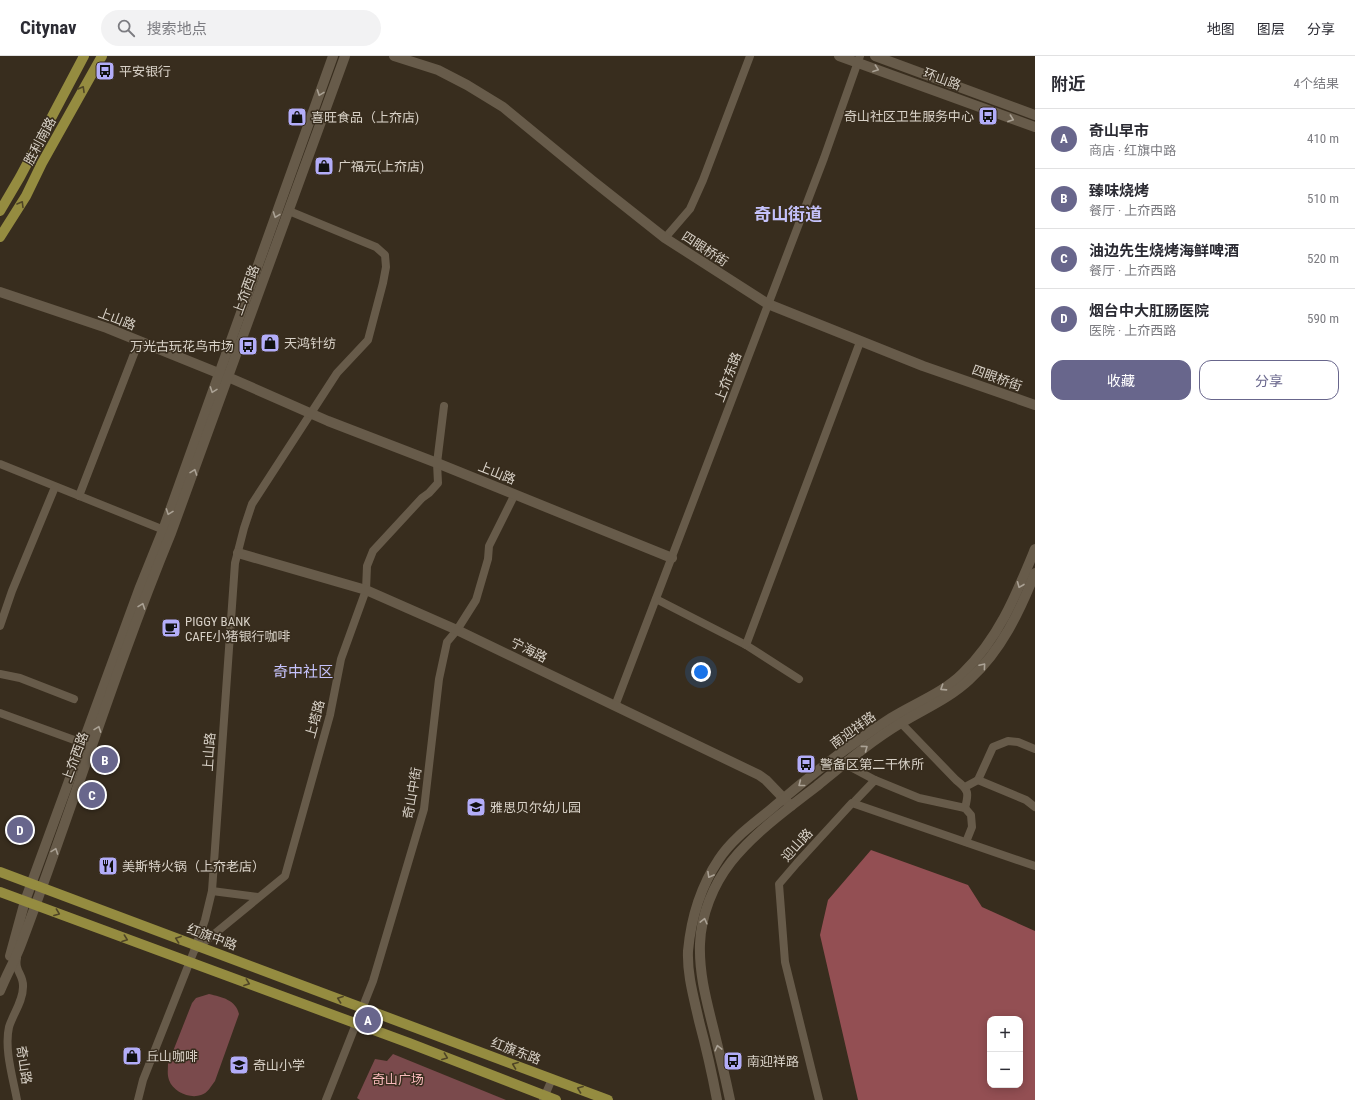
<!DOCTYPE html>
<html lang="zh">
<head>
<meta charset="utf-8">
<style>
  :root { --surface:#fff; --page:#f2f2f3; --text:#2b2b33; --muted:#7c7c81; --line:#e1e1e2; --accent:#68668c }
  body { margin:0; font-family:"Roboto Condensed","Noto Sans SC",sans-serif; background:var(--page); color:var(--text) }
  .controls { position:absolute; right:12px; bottom:12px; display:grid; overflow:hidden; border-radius:8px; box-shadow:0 2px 10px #0003 }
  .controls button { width:36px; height:36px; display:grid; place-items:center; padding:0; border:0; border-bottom:1px solid var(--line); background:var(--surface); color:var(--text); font:20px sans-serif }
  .you { position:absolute; left:701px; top:616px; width:14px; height:14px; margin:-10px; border:3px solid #fff; border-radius:50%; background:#1a73e8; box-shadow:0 0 0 6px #1a73e833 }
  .badge { display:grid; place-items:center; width:26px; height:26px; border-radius:50%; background:var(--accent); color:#fff; font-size:13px; font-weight:700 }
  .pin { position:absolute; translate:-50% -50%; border:2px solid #fff; box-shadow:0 1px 4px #0006 }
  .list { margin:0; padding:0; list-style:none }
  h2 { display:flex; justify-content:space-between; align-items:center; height:52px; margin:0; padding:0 16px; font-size:17px }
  h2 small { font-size:13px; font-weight:400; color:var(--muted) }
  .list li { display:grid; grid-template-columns:26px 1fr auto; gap:12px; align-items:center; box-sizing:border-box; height:60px; padding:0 16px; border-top:1px solid var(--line) }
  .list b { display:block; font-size:15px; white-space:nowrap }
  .list p { margin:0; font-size:13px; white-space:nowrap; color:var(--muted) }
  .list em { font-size:13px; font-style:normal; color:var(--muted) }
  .actions { display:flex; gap:8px; padding:12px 16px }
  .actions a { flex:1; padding:9px 0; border:1px solid var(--accent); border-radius:12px; text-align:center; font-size:14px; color:var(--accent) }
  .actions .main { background:var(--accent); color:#fff }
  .icon { flex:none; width:22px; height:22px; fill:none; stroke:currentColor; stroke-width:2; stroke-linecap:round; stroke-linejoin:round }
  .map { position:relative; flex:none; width:1035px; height:1044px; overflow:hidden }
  header { display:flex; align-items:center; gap:24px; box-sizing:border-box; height:56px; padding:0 20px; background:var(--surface); border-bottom:1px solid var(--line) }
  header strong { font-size:19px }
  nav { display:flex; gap:22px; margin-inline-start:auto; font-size:14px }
  .search { width:280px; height:36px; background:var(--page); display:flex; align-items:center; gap:10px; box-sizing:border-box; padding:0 14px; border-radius:22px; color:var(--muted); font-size:15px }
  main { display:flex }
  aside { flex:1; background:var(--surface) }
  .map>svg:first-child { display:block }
  .green { fill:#7a4a4c }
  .forest { fill:#934f53; fill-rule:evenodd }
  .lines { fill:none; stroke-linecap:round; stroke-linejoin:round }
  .minor { stroke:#675b4a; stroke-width:8 }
  .tertiary { stroke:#675b4a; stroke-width:10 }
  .secondary { stroke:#675b4a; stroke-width:10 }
  .primary { stroke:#958c40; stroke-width:10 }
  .oneway { stroke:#aba295 }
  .oneway2 { stroke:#4f4526 }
  .labels { text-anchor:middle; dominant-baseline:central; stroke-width:3; stroke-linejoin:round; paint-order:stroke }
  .poi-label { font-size:13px; fill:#d8d1c7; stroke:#382d1e; text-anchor:start }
  .street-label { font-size:13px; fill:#d8d1c7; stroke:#382d1e }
  .park-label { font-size:13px; fill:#f9babc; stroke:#382d1e }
  .quarter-label { font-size:15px; fill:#c5c2fb; stroke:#382d1e }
  .district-label { font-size:17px; font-weight:bold; fill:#c5c2fb; stroke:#382d1e }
</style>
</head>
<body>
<header>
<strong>Citynav</strong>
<div class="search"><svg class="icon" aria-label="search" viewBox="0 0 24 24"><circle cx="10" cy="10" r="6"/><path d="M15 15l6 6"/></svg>搜索地点</div>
<nav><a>地图</a><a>图层</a><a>分享</a></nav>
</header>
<main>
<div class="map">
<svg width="1035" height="1044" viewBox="0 0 1035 1044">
  <rect width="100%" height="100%" fill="#382d1e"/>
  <g class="green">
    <path d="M209,938C222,941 236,944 239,958L215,1025C211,1030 208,1037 201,1039C190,1043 173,1036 169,1024C167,1018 168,1014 168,1008L192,947L196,942Z"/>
    <path d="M393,998L506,1044H360L357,1042L375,1003L387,1005Z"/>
  </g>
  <path class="forest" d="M871,794L968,829L982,851L1035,875V1044H858L820,879L828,844ZM990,963H1020V1029H990Z"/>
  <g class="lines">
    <g class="minor">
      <path d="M665,182L690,153L703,124L750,0"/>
      <path d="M0,408L169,476"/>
      <path d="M79,440L139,285"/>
      <path d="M656,543L746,589L799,623"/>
      <path d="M0,570L12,535L55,431"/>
      <path d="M746,589L860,286"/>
      <path d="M0,618L20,622L74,643"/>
      <path d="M615,650L824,102L860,0"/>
      <path d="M0,657L88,689"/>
      <path d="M896,664L901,667L956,724C969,734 969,737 965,752"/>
      <path d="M845,708L875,724"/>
      <path d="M978,724L993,691L1008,685L1018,686L1035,693"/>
      <path d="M965,731L978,724L1026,744L1035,751"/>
      <path d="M855,745L875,724L919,742L965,752L971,759L972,771L966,786"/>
      <path d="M212,835L258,841"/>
      <path d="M196,893L285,820L330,659L341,603L366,534L367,510L373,495L422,442L429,437L438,427L437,407L444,350"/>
      <path d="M17,1044C13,1022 4,993 9,971C13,958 23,945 23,931C24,919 14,915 17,902"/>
      <path d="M138,1044L143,1024L194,895L205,864L212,835L235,507L244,472L252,448L337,317L368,284L383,227L386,211L385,199L376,191L289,155"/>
      <path d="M326,1044L373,925L424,753L439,623L447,586L457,574L476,544L488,503L489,490L515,438"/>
      <path d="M543,1044L552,1023"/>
      <path d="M819,1044L785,906L779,828L797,807L852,747L1035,810"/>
    </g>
    <g class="tertiary">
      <path d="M394,0L438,14L467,29L503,51L593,125L665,182L768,248L923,310L1035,349"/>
      <path d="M0,236L107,272L228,321L328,365L437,407L672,502"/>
      <path d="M238,497L366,534L457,574L759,719L766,724L791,750"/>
      <path d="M10,900L25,845L140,531L163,474L333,0"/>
      <path d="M0,935C6,920 14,906 20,891C72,754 115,613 171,477L345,0"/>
    </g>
    <g class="secondary">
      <path d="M839,0L1035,71"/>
      <path d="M875,0L1035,59"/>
      <path d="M717,1044C712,1017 706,991 699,965C694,942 687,919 688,895C691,862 701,830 719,803C732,783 752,769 770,754C808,721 849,689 891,662C915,647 943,637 963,617C999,582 1016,539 1035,493"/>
      <path d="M730,1044C725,1020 719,995 713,971C706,943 699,917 700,888C701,859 713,829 731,806C753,778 788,752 817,730C844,708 871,685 901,667C924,653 950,642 970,623C1001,595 1020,555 1035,517"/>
    </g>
    <g class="primary">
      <path d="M0,155L20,121L84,0"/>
      <path d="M0,181L26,140L42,107L102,0"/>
      <path d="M0,816L608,1044"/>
      <path d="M0,836L409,987L556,1044"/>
    </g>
  </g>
  <defs><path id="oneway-chevron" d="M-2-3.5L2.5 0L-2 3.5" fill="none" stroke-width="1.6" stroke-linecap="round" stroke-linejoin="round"/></defs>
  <g class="oneway">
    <use href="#oneway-chevron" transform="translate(876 13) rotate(20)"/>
    <use href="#oneway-chevron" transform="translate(320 37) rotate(110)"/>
    <use href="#oneway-chevron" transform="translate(1011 63) rotate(20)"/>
    <use href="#oneway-chevron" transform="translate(276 159) rotate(110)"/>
    <use href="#oneway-chevron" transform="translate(213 334) rotate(110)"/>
    <use href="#oneway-chevron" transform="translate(194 416) rotate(-70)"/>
    <use href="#oneway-chevron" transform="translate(169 456) rotate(110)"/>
    <use href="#oneway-chevron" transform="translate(1020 529) rotate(112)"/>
    <use href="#oneway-chevron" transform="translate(142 550) rotate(-70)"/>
    <use href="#oneway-chevron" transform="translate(983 610) rotate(-50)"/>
    <use href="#oneway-chevron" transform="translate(943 632) rotate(147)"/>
    <use href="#oneway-chevron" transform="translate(98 673) rotate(-70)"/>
    <use href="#oneway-chevron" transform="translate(865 692) rotate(-37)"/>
    <use href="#oneway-chevron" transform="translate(801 728) rotate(142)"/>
    <use href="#oneway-chevron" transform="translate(55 795) rotate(-70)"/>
    <use href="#oneway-chevron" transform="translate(710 819) rotate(119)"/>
    <use href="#oneway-chevron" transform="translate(704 865) rotate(-76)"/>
    <use href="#oneway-chevron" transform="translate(718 992) rotate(-104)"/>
  </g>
  <g class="oneway2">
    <use href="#oneway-chevron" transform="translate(82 33) rotate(-60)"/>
    <use href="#oneway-chevron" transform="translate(21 148) rotate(-59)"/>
    <use href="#oneway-chevron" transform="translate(57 857) rotate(21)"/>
    <use href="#oneway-chevron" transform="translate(125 883) rotate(20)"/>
    <use href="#oneway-chevron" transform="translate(178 883) rotate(-160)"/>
    <use href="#oneway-chevron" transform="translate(247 927) rotate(20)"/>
    <use href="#oneway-chevron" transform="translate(340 943) rotate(-160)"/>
    <use href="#oneway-chevron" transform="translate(445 1001) rotate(21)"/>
    <use href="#oneway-chevron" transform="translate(515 1009) rotate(-159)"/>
    <use href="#oneway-chevron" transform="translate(580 1033) rotate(-159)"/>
  </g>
  <defs>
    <g id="bus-square" transform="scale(1)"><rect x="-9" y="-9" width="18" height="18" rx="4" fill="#b3adf9" stroke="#382d1e"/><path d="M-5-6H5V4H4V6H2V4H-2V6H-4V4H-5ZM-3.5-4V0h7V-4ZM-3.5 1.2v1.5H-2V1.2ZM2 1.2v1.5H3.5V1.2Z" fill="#111"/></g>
    <g id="shop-square" transform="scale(1)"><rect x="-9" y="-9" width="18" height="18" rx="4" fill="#b3adf9" stroke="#382d1e"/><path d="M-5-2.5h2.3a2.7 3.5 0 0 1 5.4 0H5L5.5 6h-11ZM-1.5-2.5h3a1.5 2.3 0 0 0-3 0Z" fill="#111"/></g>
    <g id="cafe-square" transform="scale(1)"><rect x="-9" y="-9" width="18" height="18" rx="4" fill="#b3adf9" stroke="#382d1e"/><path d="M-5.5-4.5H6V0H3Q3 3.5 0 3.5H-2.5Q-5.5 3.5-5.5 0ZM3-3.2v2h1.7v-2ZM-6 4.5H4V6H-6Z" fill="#111"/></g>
    <g id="school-square" transform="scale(1)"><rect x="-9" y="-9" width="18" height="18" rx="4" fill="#b3adf9" stroke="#382d1e"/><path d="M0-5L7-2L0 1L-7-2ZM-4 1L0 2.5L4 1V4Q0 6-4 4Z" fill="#111"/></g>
    <g id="restaurant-square" transform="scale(1)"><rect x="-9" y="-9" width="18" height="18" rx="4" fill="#b3adf9" stroke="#382d1e"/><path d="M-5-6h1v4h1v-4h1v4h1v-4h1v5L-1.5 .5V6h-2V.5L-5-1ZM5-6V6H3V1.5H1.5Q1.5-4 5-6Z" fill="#111"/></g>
  </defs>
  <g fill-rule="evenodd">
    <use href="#bus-square" x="105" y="15"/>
    <use href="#bus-square" x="988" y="60"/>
    <use href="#shop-square" x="297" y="61"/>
    <use href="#shop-square" x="324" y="110"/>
    <use href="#shop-square" x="270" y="287"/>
    <use href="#bus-square" x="248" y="290"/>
    <use href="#cafe-square" x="171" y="572"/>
    <use href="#bus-square" x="806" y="708"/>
    <use href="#school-square" x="476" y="751"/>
    <use href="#restaurant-square" x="108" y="810"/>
    <use href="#shop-square" x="132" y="1000"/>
    <use href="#bus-square" x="733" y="1005"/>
    <use href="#school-square" x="239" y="1009"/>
  </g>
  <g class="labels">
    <g class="poi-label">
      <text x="119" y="15">平安银行</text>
      <text x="974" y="60" text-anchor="end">奇山社区卫生服务中心</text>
      <text x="311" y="61">喜旺食品（上夼店)</text>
      <text x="338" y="110">广福元(上夼店)</text>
      <text x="284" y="287">天鸿针纺</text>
      <text x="234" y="290" text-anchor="end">万光古玩花鸟市场</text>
      <text x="185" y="565">PIGGY BANK<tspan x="185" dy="15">CAFE小猪银行咖啡</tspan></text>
      <text x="820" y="708">警备区第二干休所</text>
      <text x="490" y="751">雅思贝尔幼儿园</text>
      <text x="122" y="810">美斯特火锅（上夼老店）</text>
      <text x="146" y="1000">丘山咖啡</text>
      <text x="747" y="1005">南迎祥路</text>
      <text x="253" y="1009">奇山小学</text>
    </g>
    <g class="street-label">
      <text transform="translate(942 23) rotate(20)">环山路</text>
      <text transform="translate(40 85) rotate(-62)">胜利南路</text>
      <text transform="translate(705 193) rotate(33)">四眼桥街</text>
      <text transform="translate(246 234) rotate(-70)">上夼西路</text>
      <text transform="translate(117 263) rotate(21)">上山路</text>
      <text transform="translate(728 321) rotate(-69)">上夼东路</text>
      <text transform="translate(997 322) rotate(20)">四眼桥街</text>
      <text transform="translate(497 417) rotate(22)">上山路</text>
      <text transform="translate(529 594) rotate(26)">宁海路</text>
      <text transform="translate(315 663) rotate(-75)">上塔路</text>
      <text transform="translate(853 674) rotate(-36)">南迎祥路</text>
      <text transform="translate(209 696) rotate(-86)">上山路</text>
      <text transform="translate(75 701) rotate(-70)">上夼西路</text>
      <text transform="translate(412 737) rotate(-80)">奇山中街</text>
      <text transform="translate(797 789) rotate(-48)">迎山路</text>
      <text transform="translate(212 881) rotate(20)">红旗中路</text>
      <text transform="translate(516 995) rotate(21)">红旗东路</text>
      <text transform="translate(24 1009) rotate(81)">奇山路</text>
    </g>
    <g class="park-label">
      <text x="398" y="1023">奇山广场</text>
    </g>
    <g class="quarter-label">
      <text x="303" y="616">奇中社区</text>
    </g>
    <g class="district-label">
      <text x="788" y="158">奇山街道</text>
    </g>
  </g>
</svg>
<div class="controls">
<button>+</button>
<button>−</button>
</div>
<div class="you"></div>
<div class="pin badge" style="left:368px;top:964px">A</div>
<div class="pin badge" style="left:105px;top:704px">B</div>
<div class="pin badge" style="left:92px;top:739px">C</div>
<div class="pin badge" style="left:20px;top:774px">D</div>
</div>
<aside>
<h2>附近<small>4个结果</small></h2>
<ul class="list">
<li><span class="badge">A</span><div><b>奇山早市</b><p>商店 · 红旗中路</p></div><em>410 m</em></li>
<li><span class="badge">B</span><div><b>臻味烧烤</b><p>餐厅 · 上夼西路</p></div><em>510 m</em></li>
<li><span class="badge">C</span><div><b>油边先生烧烤海鲜啤酒</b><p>餐厅 · 上夼西路</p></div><em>520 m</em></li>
<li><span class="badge">D</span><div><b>烟台中大肛肠医院</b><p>医院 · 上夼西路</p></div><em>590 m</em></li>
</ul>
<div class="actions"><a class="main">收藏</a><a>分享</a></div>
</aside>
</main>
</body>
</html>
